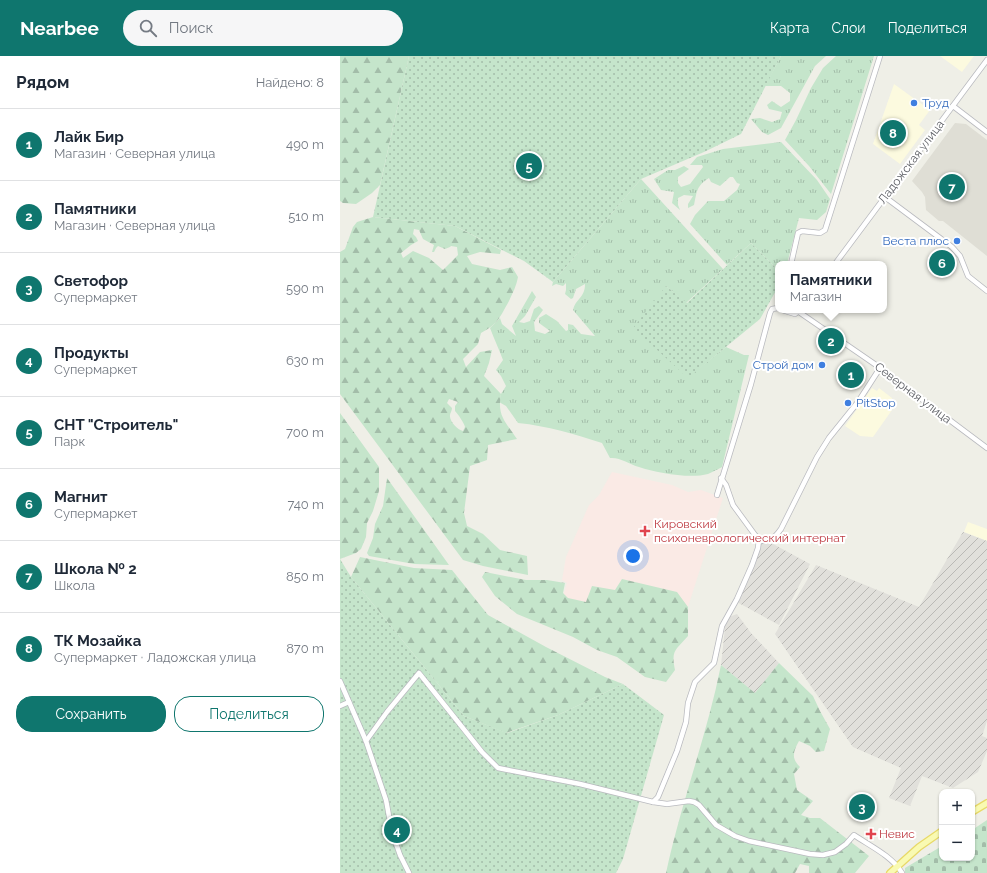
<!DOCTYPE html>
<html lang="ru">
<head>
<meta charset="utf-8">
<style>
  :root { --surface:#fff; --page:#f6f6f7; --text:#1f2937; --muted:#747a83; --line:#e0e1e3; --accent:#0f766e }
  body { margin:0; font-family:Raleway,sans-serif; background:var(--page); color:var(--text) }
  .controls { position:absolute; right:12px; bottom:12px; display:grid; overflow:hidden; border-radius:8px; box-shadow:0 1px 3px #0004 }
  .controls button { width:36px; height:36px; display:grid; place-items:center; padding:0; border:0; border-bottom:1px solid var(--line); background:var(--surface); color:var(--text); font:20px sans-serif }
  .you { position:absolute; left:293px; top:500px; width:14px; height:14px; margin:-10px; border:3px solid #fff; border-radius:50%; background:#1a73e8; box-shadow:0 0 0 6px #1a73e833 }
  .badge { display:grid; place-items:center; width:26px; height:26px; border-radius:50%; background:var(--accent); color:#fff; font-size:13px; font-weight:700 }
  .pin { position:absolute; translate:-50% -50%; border:2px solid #fff; box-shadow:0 1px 4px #0006 }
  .popup { position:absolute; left:435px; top:205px; width:112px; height:52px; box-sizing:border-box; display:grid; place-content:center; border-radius:8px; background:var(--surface); filter:drop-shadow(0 1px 3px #0005); font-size:13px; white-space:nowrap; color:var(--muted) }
  .popup b { font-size:15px; color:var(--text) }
  .popup::after { content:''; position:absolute; left:50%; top:100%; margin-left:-8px; border:8px solid transparent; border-top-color:var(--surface) }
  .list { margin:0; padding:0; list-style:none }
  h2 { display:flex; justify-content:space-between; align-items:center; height:52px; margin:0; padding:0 16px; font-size:17px }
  h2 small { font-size:13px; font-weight:400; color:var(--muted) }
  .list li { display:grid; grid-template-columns:26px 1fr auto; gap:12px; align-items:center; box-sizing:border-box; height:72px; padding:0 16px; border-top:1px solid var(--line) }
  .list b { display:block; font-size:15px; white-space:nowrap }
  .list p { margin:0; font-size:13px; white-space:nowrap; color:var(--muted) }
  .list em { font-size:13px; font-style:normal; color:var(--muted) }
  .actions { display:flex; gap:8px; padding:12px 16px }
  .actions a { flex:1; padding:9px 0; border:1px solid var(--accent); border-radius:16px; text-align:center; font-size:14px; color:var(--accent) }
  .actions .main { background:var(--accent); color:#fff }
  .icon { flex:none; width:22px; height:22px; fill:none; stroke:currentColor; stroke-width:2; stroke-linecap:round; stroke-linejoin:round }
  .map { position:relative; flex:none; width:647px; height:817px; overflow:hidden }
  header { display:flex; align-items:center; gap:24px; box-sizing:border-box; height:56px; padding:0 20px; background:var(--accent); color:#fff }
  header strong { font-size:19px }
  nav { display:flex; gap:22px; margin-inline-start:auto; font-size:14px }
  .search { width:280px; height:36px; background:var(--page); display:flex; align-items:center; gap:10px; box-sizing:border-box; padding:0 14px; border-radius:22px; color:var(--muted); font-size:15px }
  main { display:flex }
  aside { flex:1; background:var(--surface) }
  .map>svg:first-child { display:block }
  .commercial { fill:#fcfadf }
  .industrial { fill:url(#industrial-furrows) }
  .education { fill:#dfded5 }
  .medical { fill:#faeae5 }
  .grass { fill:url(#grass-tufts) }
  .forest { fill:url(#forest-firs); fill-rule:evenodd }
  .cemetery { fill:url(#cemetery-stones) }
  .garden { fill:url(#garden-dots) }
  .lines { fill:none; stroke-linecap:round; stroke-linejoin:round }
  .minor-casing { stroke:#b9babf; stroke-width:6 }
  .major-casing { stroke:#e8d967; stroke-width:8 }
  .minor { stroke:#fff; stroke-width:4.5 }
  .major { stroke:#f9fab2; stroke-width:5.5 }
  .shop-dot { fill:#3f7fe0; stroke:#fff; stroke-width:1.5 }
  .health-dot { fill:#e0444e; stroke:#fff; stroke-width:1.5 }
  .labels { text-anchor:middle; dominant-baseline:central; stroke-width:4; stroke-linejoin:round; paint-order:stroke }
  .shop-label { font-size:12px; fill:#366cbe; stroke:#fff; text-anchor:start }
  .street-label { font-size:12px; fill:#5e6066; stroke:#fff }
  .health-label { font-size:12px; fill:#be3a42; stroke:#fff; text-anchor:start }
</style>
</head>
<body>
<header>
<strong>Nearbee</strong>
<div class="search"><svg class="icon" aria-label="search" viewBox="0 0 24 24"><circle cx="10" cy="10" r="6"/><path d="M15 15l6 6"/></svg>Поиск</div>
<nav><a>Карта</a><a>Слои</a><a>Поделиться</a></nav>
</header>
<main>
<aside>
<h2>Рядом<small>Найдено: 8</small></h2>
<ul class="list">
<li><span class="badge">1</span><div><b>Лайк Бир</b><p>Магазин · Северная улица</p></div><em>490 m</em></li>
<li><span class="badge">2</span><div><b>Памятники</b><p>Магазин · Северная улица</p></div><em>510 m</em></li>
<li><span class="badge">3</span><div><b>Светофор</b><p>Супермаркет</p></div><em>590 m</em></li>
<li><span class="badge">4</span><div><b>Продукты</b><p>Супермаркет</p></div><em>630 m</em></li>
<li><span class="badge">5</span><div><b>СНТ &quot;Строитель&quot;</b><p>Парк</p></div><em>700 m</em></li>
<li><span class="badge">6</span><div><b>Магнит</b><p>Супермаркет</p></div><em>740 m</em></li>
<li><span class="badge">7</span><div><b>Школа № 2</b><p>Школа</p></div><em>850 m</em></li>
<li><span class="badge">8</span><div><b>ТК Мозайка</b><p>Супермаркет · Ладожская улица</p></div><em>870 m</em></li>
</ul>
<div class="actions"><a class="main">Сохранить</a><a>Поделиться</a></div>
</aside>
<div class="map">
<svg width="647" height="817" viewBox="0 0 647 817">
  <defs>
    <pattern id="industrial-furrows" width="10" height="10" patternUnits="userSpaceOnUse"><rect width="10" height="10" fill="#e1e0db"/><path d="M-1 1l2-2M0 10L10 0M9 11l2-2" fill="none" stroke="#bab9b5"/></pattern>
    <pattern id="grass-tufts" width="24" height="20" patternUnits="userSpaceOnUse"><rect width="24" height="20" fill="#c5e5cb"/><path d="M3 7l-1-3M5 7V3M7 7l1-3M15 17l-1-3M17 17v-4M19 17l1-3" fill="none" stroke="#a3bda9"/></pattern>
    <pattern id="forest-firs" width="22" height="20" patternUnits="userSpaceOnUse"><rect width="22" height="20" fill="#c5e5cb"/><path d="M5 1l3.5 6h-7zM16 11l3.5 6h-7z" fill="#a3bda9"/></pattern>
    <pattern id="cemetery-stones" width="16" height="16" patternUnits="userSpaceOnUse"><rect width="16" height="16" fill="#c5e5cb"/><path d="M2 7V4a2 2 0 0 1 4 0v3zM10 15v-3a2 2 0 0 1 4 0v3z" fill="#a3bda9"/></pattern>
    <pattern id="garden-dots" width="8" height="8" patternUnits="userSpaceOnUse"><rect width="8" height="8" fill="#c5e5cb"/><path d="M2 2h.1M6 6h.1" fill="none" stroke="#a3bda9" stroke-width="1.8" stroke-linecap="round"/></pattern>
  </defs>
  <rect width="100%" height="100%" fill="#efefe7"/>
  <g class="commercial">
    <path d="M600,0H634L622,16Z"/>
    <path d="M554,28L590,54L579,69L585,74L560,108L533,88Z"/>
    <path d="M532,332L537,335L539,332L552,342V354L533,381L520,380L505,370Z"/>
    <path d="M628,466L647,473V485L624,476Z"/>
  </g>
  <g class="industrial">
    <path d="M623,476L647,485V665L642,680L647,682V695L638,716L613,732L582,720L570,750L549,742L561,712L513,691L435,578L476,509L579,551Z"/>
    <path d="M424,483L470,508L439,569L395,545Z"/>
    <path d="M397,558L411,577L439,607L415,637L381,609L386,562Z"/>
  </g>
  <path class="education" d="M615,67L626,68L647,84V200L603,165H599L586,154L585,141L582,136L572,125Z"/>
  <path class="medical" d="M272,416L332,429L348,436L361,434L383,442L345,560L250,536L244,550L222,544L227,527L222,524L226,501L249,449L259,439Z"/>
  <g class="grass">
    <path d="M441,0H486L475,10L441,72L428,79L422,76L411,63L420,62L432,66L440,63L442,56L429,53L427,49L432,45L441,51L450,45V37L441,30H425Z"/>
    <path d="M496,0H534L491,138L469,110L445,84L456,64L471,32L483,12Z"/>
    <path d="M441,86L477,124L490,143L486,156L477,164L459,162L447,208H438V214L411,187L387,209L350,168L355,159L368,145H384L397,134L400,128L397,127L393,121H390L380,130L371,126L369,122C356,130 357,136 354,149L348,152V148L353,140L344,139L338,142V149L340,154L332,147L334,136L321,134L314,123L328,114H335L344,110L349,113L338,121V127L341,131L350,128L363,111L362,109H350L357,101L383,93Z"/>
    <path d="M301,123L383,213L346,247L326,230L348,321L386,291L404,299H409L382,411C378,413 373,416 368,418C350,423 317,417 299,411C289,408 280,401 270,402L262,387C234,378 208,370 178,367L166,350L159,346L161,338L166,330L161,320L156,314L163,304C159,293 154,283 150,272L160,262L162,268L176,280L172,270L192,235L196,241L185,260L179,266L184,267L190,265L194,253L199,250L203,254L194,266L195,275L205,278L210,275L199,267V262L206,258L217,265L226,275L228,274V268L233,269L241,278L255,280L233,254C236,242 245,242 245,228L236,233L233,242L231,243L225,238L226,234V227L223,230L216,228L212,230L213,226Z"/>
  </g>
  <g class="forest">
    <path d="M0,0H69L40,129L32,137L16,148L3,147L0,145Z"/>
    <path d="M33,161L115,170L161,194L160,198L140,196L127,200L132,208L160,214L172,211L178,221C176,231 173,236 169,245C160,261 158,268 141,277L138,288L123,303L126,311L140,296L152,294L149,307L144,320L161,338C157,360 165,365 177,383L148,389L147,404L130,410L124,457L127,470L143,478L160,494L187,500L188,519L143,510L123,504L0,338V196L5,193L13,171L17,166ZM74,173L79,174L83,183L94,189L92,196H94L96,192L98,190L105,193L110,191L111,190L117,191L118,199L103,214L89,202L73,195L63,202L61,197L71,189L78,185L76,181L73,178ZM109,343L118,346L115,350V355C118,358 124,367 125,371L123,375C118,374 109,365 110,359C110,357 112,355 112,352L107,347Z"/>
    <path d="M0,357L39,411V435L33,455L27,467L26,481L21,493L16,497L0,503Z"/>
    <path d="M47,422L109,509L74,508L29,500L27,497L33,482L35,468L43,450Z"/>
    <path d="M20,501L74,512L112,514L148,559L206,591L265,621L283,628L218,659L166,677L124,660L11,521Z"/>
    <path d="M145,516L186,524H207L225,527L223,537L228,542L246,546L252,530L275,534L282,523L337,536L348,551V580C335,595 331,594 335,614L326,626L305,621L277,601L257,594L233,581L177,558L155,540L142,521Z"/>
    <path d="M439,607L473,640L480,655L490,673L484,695L476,696L470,690L459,685C453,696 451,702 460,711L454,718L457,734L473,745L461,759L470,762H480L529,800L515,817H469V810L460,808L455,817H326C341,747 367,679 381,609L415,637Z"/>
  </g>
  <path class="cemetery" d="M647,764V817H565V812L602,790V802H632V774Z"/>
  <g class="garden">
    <path d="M69,0H441L401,78L364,96L301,123L213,226L184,205L115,170L33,161Z"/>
    <path d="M411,187L438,214V231L420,263L348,322L293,272L326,230L347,247Z"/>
    <path d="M0,503L11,521L124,660L167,677L218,659L283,628L324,659L283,803L276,817H0Z"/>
  </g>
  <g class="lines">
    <g class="minor-casing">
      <g id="minor">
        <path d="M613,50L647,76"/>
        <path d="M545,141L612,191L620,200L628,220L647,235"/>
        <path d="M451,208L458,177L462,175L480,177L485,174L540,0"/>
        <path d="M495,208L647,4"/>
        <path d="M442,254L455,258L460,254"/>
        <path d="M459,256L536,309L647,392"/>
        <path d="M381,422L386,429L393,449L415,479C425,491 434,483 441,473L477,401L489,382L518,346L540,312"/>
        <path d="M377,439L411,328L430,257L432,253L438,252"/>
        <path d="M0,625L26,685L46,744L52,776L60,799L69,817"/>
        <path d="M0,650L9,646"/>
        <path d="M26,685L47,656L79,617L142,696L158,712L240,728L313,746L327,748L349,745L354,746L359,749L376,769L395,780L409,785L470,798L483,799L495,796L506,788L514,779C530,790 552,800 562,817"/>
        <path d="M313,746L318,741L337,695L346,666L348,647L355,626L374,607L382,570L397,543L412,509L418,492L419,483"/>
      </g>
    </g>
    <g class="major-casing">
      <g id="major">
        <path d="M632,756L647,747"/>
        <path d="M550,817L579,791L602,775"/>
      </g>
    </g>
    <use href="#minor" class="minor"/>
    <use href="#major" class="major"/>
  </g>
  <g class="shop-dot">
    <circle cx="574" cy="47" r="4"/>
    <circle cx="617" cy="185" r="4"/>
    <circle cx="482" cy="309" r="4"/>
    <circle cx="508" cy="347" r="4"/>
  </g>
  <g class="health-dot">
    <path d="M303 469h4v4h4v4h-4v4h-4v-4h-4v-4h4z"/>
    <path d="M529 772h4v4h4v4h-4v4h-4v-4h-4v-4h4z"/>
  </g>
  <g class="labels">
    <g class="shop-label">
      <text x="582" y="47">Труд</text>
      <text x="609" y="185" text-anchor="end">Веста плюс</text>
      <text x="474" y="309" text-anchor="end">Строй дом</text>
      <text x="516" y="347">PitStop</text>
    </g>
    <g class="street-label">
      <text transform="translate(571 106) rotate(-53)">Ладожская улица</text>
      <text transform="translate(573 337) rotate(37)">Северная улица</text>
    </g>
    <g class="health-label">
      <text x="314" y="468">Кировский<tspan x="314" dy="14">психоневрологический интернат</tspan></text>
      <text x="539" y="778">Невис</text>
    </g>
  </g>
</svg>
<div class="controls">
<button>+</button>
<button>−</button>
</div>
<div class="you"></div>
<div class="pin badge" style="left:511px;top:319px">1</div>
<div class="pin badge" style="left:491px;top:285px">2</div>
<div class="popup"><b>Памятники</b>Магазин</div>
<div class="pin badge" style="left:522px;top:751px">3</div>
<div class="pin badge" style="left:57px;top:774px">4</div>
<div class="pin badge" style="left:189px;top:110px">5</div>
<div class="pin badge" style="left:602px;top:207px">6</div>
<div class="pin badge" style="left:612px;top:131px">7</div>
<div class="pin badge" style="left:553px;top:77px">8</div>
</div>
</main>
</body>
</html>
